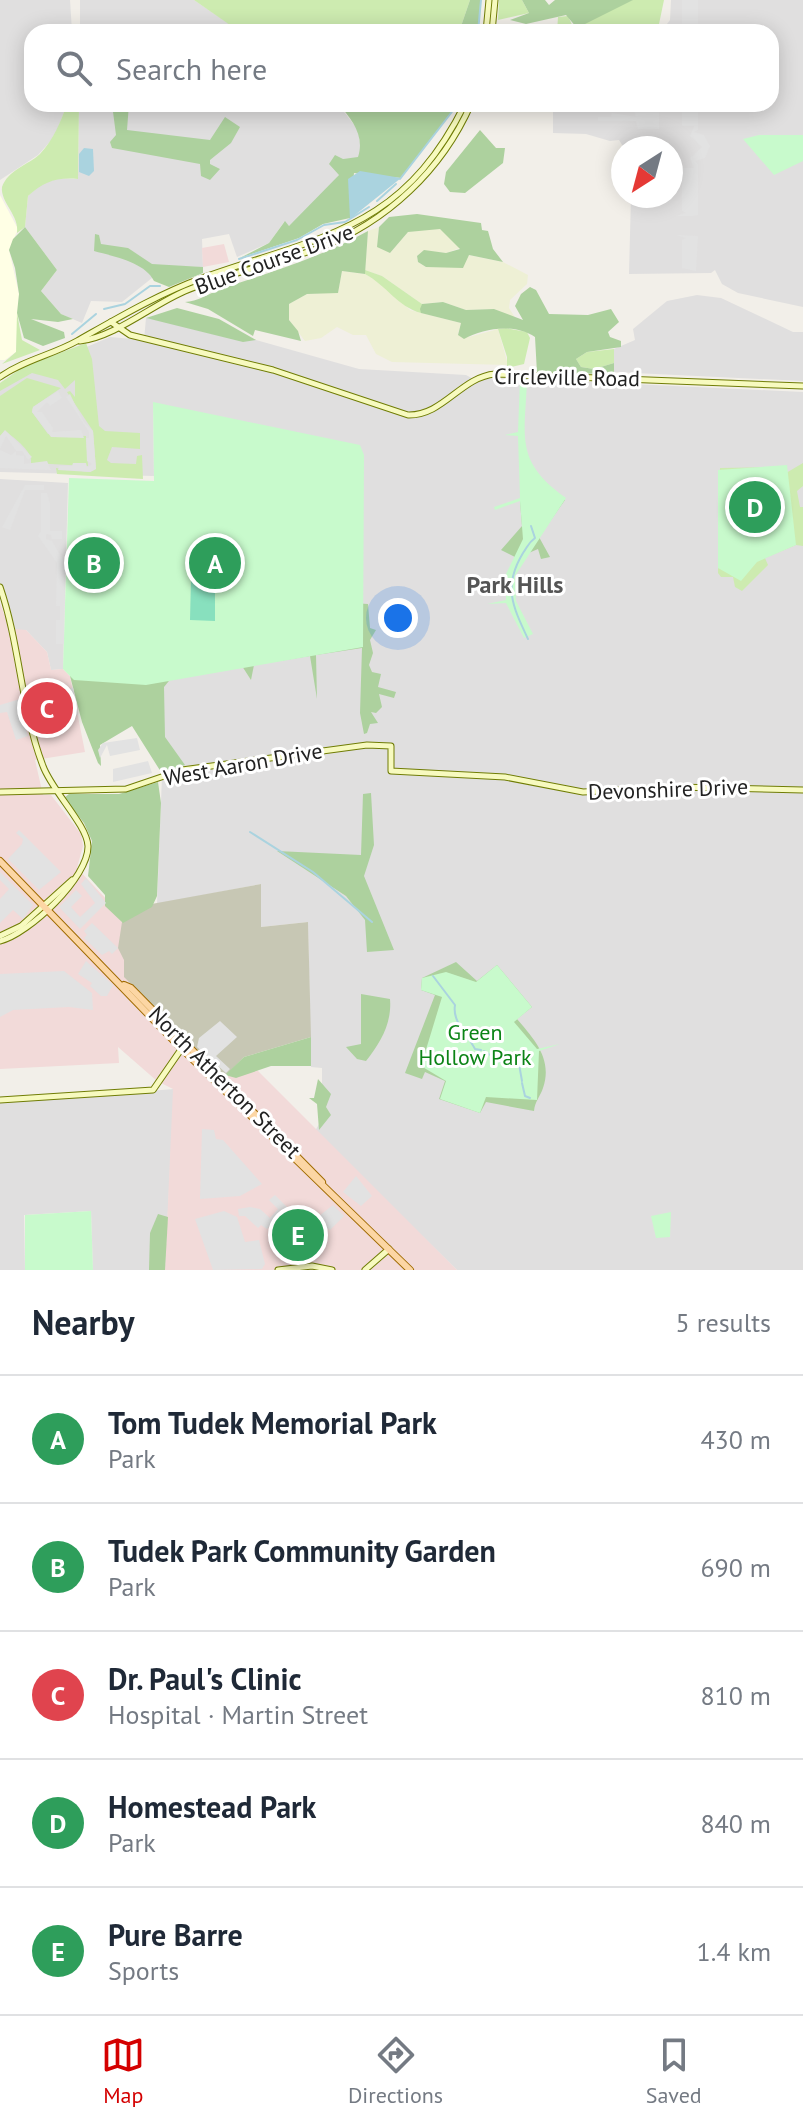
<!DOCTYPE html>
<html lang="en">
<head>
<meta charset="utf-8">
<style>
  :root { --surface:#fff; --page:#f6f6f7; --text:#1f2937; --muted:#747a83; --line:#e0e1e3; --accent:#d40000 }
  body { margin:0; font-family:"PT Sans",sans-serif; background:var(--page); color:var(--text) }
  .compass { position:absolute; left:611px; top:136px; width:72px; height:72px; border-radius:50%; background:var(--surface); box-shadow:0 4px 20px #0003; rotate:216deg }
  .you { position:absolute; left:398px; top:618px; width:28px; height:28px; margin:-20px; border:6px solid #fff; border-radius:50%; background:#1a73e8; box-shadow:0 0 0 12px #1a73e833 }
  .badge { display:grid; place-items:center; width:52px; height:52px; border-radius:50%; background:var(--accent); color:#fff; font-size:26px; font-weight:700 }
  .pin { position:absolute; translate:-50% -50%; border:4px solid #fff; box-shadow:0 2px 8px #0006 }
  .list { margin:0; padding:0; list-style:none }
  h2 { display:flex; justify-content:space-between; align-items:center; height:104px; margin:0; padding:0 32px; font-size:34px }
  h2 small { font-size:26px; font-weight:400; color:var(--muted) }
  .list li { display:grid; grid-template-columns:52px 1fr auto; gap:24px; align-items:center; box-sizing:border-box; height:128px; padding:0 32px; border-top:2px solid var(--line) }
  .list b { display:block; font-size:30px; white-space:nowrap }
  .list p { margin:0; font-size:26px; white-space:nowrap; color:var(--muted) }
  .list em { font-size:26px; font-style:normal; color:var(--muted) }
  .icon { flex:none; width:44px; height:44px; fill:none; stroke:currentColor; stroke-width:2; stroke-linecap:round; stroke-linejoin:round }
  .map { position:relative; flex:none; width:803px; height:1270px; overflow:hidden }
  .search { position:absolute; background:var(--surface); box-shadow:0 4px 20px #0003; left:24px; right:24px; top:24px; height:88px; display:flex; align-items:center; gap:20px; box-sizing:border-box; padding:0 28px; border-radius:24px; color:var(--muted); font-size:30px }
  .sheet { height:744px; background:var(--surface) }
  nav { display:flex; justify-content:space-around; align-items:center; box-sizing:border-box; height:112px; border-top:2px solid var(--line); background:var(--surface); font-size:22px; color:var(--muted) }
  nav a { display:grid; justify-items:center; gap:4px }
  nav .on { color:var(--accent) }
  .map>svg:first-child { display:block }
  .residential { fill:#e0dfdf }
  .commercial { fill:#f2dad9 }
  .education { fill:#ffffe5 }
  .construction { fill:#c7c7b4 }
  .farmland { fill:#eef0d5 }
  .grass { fill:#cdebb0 }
  .forest { fill:#add19e }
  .park { fill:#c8facc }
  .pitch { fill:#88e0be }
  .parking { fill:#e2e2e2 }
  .water { fill:#aad3df }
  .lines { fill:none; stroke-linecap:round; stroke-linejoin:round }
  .stream { stroke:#aad3df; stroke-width:2 }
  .secondary-casing { stroke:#707d05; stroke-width:7 }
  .primary-casing { stroke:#a06b00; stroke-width:8 }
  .secondary { stroke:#f7fabf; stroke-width:5 }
  .primary { stroke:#fcd6a4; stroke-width:6 }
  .labels { text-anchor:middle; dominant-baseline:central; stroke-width:6; stroke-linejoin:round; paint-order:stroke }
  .street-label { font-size:22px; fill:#222; stroke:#fff }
  .park-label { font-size:22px; fill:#0c8416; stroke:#fff }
  .neighbourhood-label { font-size:24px; font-weight:bold; fill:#555; stroke:#fff }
</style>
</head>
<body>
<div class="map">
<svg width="803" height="1270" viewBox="0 0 803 1270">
  <rect width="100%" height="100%" fill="#f2efe9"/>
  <g class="residential">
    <path d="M0,0H70L72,32H32V104H67L55,136L38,155L0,180Z"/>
    <path d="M80,0H194L241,32H80Z"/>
    <path d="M671,0H803V307L738,293L722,284L715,270L711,273L629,274L631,196H671V148H624L619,140L610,141L586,134L553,133V104H771V32H661L670,20Z"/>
    <path d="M79,104H338L358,130L361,149L358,158L343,159L339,175L315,203L289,226L284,222L269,243L237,257L229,234L202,239L203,267L167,266L122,302L91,301L82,323L61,314L41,291L57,270L25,227L28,196L40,185L57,178L78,179Z"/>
    <path d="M697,295L721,298L793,332H803V381L614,372V349L635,340L633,329L667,301Z"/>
    <path d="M146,318L256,340L359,369L466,375L477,381L487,378L527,379L803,392V1270H457L315,1131L322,1119V1068L311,1067L308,922L261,927V884L157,904L162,776L182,770L164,749L159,681L362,647L153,402L154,476L0,472V384L110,337L144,340Z"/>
    <path d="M0,479L68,483L63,669L51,670L47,652L26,630H15L0,585Z"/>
    <path d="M174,1089L165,1270H93L91,1211L24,1215L25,1270H0V1103Z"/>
  </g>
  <g class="commercial">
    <path d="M224,244L229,262L203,267L202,248Z"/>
    <path d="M0,603L4,614L10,613L15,629L26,630L47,652L51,670L63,669L70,676L85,752L35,760L43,795H51L81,834L83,846L77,868L124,918L224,1077L257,1070L457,1270H165L173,1089L157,1081L118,1047L119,1063L0,1069Z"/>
  </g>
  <path class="education" d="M0,195L18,229L9,250L19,294L16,352L5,360H0Z"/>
  <path class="construction" d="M261,884V927L308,922L311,1037L244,1057L224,1077L124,977V960L118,948L124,909Z"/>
  <g class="farmland">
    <path d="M379,227L378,236L390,253L408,232L426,228L440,229L449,235L460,248L446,253L423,251L417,256L418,262L426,267L468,255L503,262L528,275L527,284L510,300L509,308L516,319L494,309L466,310L443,302L422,304L382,276L365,270L368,231Z"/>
    <path d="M342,271L365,274L385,285L410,310L461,323L458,334L469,337L498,329L508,365L392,362L376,354L366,335H353L337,327L321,338L305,341L289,320V304L307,294L338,292Z"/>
  </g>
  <g class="grass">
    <path d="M194,0H470L459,32H240Z"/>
    <path d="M499,0H522L529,13L498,20Z"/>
    <path d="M632,0H664L659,24L642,32H557L558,17L568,16L573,27Z"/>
    <path d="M67,104H79L78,179C56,177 44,182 28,196L25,227L17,233C20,216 0,202 2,187C8,170 28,165 40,154C54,139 60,123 67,104Z"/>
    <path d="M365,270L382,276L422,304L421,313C398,307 386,285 365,274Z"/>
    <path d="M17,313L22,340L40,350L2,364L16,352Z"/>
    <path d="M506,328L527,332L530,338L524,364L507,368V357L498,329Z"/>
    <path d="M86,343L92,359L99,426L105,431L140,433V449L112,447L107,460L111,463L136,464L137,456L142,455L143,479L57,474L56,468L90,472L96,469L93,431L67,392L70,391L75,397V380L65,389L58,380L32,373L0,391V383L23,367Z"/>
    <path d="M614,349V363L594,369L581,367L576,359L587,352Z"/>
    <path d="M27,378L61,388L33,407L32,412L48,434L86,436L88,466L31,463C33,452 16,439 5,431L0,436V396Z"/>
    <path d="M803,463V486L797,491L800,507H803V546L796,545L765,558L768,565L742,591L735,587L733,577H721L718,573L720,468L785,467L786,473Z"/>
  </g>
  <g class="forest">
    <path d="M470,0H481L478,32H459Z"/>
    <path d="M522,0H545L549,5L555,0H633L577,28L566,15L526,24L510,20L529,13Z"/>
    <path d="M112,104H129L127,130L210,140L225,117L240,127L231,143L210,160V164L220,169L210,180L201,176L200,164L112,148L110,142L116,135Z"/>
    <path d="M338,104H458L401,178L354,173L350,218L323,224L299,238L240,258L269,243L285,221L289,226L339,175L329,164L335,155L343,159L358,157C365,136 352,119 338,104Z"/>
    <path d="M480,130L496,148H505L503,163L465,193L450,192L444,184L446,172Z"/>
    <path d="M417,214L481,223L482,230L488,231L493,249L503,262L469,255L463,268L426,267L418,262L417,256L424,250L446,253L460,249L440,229L408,232L390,253L377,247L379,227L389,217Z"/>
    <path d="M25,227L57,270L41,291L61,314L73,319L58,322L31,319L64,332L65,338L43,346L24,338L17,313L19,294L15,268L9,250L13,239Z"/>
    <path d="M368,231L365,274L342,271L338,293L307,294L289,304V320L298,331L301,341L255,330L253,336L208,309L185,302C197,302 209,293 224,288C274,271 321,257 368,231Z"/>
    <path d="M95,234L99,235L101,244L128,248L152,264L203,267V273L169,287L154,281C145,262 112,256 94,251Z"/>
    <path d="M530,287L536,290L549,314L588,315L611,309L619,322L608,332L610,337L621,341V347L587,352L576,359L581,367L594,369L614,363V374L537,373L535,337C514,323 484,328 464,339L458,335L461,323L421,313L420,309L422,304L443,302L466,310L494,309L523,320L515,306L521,294Z"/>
    <path d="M177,308L219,319L256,340L243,342L146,318Z"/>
    <path d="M565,500L539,537L550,557L541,559L538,549L517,558L501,550L522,526L520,501Z"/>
    <path d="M352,603L368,604L370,628L376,630L370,640L373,653L369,665L372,672L381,674L378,687L396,692L394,698L379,694L382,707L376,713L371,712L378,723L370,724L367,733L364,734L360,713L362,648L316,655L317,699L310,656L254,665L251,680L242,666L173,676L164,687L165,737L185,765L161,772L132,726L100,745L101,766L98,763L82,722L70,676Z"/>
    <path d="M158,782L161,803L157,896L152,907L123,923L105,906V895L88,876L92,841L84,823L64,798L69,794H119Z"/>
    <path d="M371,793L374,845L364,876L394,950L367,952L365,920L346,896L277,851L361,855L363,794Z"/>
    <path d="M456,962L477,981L497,965L532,1007L517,1019C534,1039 553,1059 543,1088C540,1097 535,1101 534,1111L486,1102L480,1113L439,1099L445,1081L425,1072L422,1079L405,1073L435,995L421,990L422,978Z"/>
    <path d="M361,994L390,999C392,1023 381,1042 366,1061L357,1059L346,1047L361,1044Z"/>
    <path d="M311,1037V1066H271L236,1078L225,1075L244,1057Z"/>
    <path d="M318,1079L331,1094L326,1107L331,1115L319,1130L317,1104L309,1098H314Z"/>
    <path d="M158,1214L168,1217L165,1270H149L150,1233Z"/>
  </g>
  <g class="park">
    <path d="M759,135H803V161L774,175L743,139Z"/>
    <path d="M520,379L527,380C525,437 514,461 566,498L515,576L516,601L533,634L524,638L506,603L487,604L506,600V574L523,539L520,501L495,510L494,507L520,498L518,436L505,435L518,432Z"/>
    <path d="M153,402L360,445L364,455L363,647L146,685L74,680L63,669L69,478L154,481Z"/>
    <path d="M787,465L796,545L757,562L741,581L718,568V470Z"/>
    <path d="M497,965L532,1007L514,1022L537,1049L560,1044L539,1051L537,1100L486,1097L480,1113L440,1099L446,1081L421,1066L442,997L421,990L422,978L446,972L476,982Z"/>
    <path d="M91,1211L93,1270H25V1215Z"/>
    <path d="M671,1212L670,1237L656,1238L651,1216Z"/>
  </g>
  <g class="pitch">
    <path d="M729,499H767L768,523L730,524Z"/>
    <path d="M191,580H215V621L190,620Z"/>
  </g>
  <g class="parking">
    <rect x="682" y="0" width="16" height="32"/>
    <path d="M632,104H659V129H638L636,121H598V117H611L612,113L636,117Z"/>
    <path d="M682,104H698V130L694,132L704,135L710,146L705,158L695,161L698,164V215L692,216H676L686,213L682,211V168H694L690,158L702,147L690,136L694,126H682Z"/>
    <path d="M676,235L698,236L696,271L682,268V240L686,238Z"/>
    <path d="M58,391L62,398L50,406L47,402L37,412H42L53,428L52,432L81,430L84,438L51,437L32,412L33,407Z"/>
    <path d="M70,394L83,421L93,431L96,469L90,472L58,470L59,466H72L73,463H86L87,467L92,464L87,461L86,438H89V432L66,397Z"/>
    <path d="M5,430L32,457L28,460L22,451H16V455L24,456V464L47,461L51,470L0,468V450L11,455L16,451L6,436L0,449V436Z"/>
    <path d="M25,485H44V490H25L10,530L2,527Z"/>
    <path d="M41,493H47L50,504V531H62V539H52L51,535L46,534V539L52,541L65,563L64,644H56V620H60V606H56L57,563L38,536L41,531Z"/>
    <path d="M73,687L78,715L43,722L45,713L68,709L65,692Z"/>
    <path d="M20,699L30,728L26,730L28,736L16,740L7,712L0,713V705Z"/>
    <path d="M137,738L140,750L110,756L107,745L100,758L98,750L103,743Z"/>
    <path d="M148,761L152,773L113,782V769Z"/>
    <path d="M19,830L61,872L39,890L8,859L22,844L23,839L16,833Z"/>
    <path d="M0,872L33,905L23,919L13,910L0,923V899L9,889L0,880Z"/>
    <path d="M86,878L106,903L80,929L59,907L76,890L82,896L71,907L80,917L95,903L81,884Z"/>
    <path d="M92,923L118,948L112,954L109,951L102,955L84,938L87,935L84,931Z"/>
    <path d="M86,961L113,985L107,996H101L90,986L92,983L78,974Z"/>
    <path d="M64,971L92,993L93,1010L69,1007L13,1010L0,1017V974Z"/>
    <path d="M220,1021L237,1037L216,1056L230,1069L226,1073L197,1047L199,1038Z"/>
    <path d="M202,1129L214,1130L216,1139L223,1140L262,1184L240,1196L200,1199Z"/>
    <path d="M356,1176L372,1196L361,1206L343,1192Z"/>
    <path d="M275,1195L288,1208L267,1229L261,1225L258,1228L245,1216H239L238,1209L250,1207L260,1209L270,1218L278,1209L269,1200Z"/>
    <path d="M333,1205L344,1216L330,1230L310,1215L313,1211L319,1216Z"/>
    <path d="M224,1211L237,1217L245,1242L259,1240L265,1264L262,1269L213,1270L195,1219Z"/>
    <path d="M293,1234L312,1253L290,1255L286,1262L277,1253Z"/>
  </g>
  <g class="water">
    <path d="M84,148L93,149L94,171L89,176L79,172V154Z"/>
    <path d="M360,171L401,178L350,219L348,179Z"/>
  </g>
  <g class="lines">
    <g class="stream">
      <path d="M478,32L481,0"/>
      <path d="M400,179L458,104"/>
      <path d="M377,201L396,184"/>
      <path d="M239,259L297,240L324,225L345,222L369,207"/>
      <path d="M104,309L125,304L150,286H160"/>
      <path d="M72,334L96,314"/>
      <path d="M528,639C512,605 503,586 523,553C528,546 528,543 535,538L531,526"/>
      <path d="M250,832L313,872L372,922"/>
      <path d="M433,976L455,1005C452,1022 468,1035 475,1049L481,1050"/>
      <path d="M484,1051L501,1062L519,1064L522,1081"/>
      <path d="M522,1083L525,1096L530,1098"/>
    </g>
    <g class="secondary-casing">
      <g id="secondary">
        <path d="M486,32L489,0"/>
        <path d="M492,32L495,0"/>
        <path d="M111,322L130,335L273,370L408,415C443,416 461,377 495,374L803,386"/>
        <path d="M80,341C115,337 152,305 185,291C228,273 275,264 319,248C387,222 442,170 471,104"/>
        <path d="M0,377C24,360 52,355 77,341C116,319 158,294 202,278C322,235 401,232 465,104"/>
        <path d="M0,587C20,645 21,709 43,766C52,791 87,825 88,846C89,877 29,934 0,941"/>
        <path d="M0,792L126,789L182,770L367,745L391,746V771L505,777L583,792L676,787L803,790"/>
        <path d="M0,936L21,926L72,880"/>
        <path d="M0,1100L153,1090L182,1048"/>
        <path d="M278,1270L312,1266L332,1270"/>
        <path d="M365,1270L389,1249"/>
      </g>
    </g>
    <g class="primary-casing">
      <g id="primary">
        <path d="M0,861L178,1045L410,1270"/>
        <path d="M124,985L131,988L322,1182"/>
      </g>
    </g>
    <use href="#secondary" class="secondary"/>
    <use href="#primary" class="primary"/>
  </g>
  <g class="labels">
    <g class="street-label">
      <text transform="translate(274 259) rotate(-20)">Blue Course Drive</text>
      <text transform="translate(567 377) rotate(1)">Circleville Road</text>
      <text transform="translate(243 764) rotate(-10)">West Aaron Drive</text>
      <text transform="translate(668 789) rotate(-2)">Devonshire Drive</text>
      <text transform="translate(225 1082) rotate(45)">North Atherton Street</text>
    </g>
    <g class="park-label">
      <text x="475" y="1032">Green<tspan x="475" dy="25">Hollow Park</tspan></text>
    </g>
    <g class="neighbourhood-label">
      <text x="515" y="584">Park Hills</text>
    </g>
  </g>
</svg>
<svg class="compass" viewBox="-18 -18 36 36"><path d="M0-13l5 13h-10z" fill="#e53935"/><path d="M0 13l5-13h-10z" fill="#747a83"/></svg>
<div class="you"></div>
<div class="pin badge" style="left:215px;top:563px;background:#2e9e5b">A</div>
<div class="pin badge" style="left:94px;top:563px;background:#2e9e5b">B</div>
<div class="pin badge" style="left:47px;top:708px;background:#e0444e">C</div>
<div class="pin badge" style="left:755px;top:507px;background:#2e9e5b">D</div>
<div class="pin badge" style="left:298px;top:1235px;background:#2e9e5b">E</div>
<div class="search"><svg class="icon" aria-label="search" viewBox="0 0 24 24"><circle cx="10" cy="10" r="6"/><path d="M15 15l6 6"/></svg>Search here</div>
</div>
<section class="sheet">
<h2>Nearby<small>5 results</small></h2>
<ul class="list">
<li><span class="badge" style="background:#2e9e5b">A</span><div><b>Tom Tudek Memorial Park</b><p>Park</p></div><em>430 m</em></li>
<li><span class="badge" style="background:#2e9e5b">B</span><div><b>Tudek Park Community Garden</b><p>Park</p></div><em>690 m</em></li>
<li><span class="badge" style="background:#e0444e">C</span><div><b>Dr. Paul's Clinic</b><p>Hospital · Martin Street</p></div><em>810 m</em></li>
<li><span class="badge" style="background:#2e9e5b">D</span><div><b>Homestead Park</b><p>Park</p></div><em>840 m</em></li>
<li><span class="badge" style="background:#2e9e5b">E</span><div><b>Pure Barre</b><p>Sports</p></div><em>1.4 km</em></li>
</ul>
</section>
<nav>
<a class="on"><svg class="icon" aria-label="map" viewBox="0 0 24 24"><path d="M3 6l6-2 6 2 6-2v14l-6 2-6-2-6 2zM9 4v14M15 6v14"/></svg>Map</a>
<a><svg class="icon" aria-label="directions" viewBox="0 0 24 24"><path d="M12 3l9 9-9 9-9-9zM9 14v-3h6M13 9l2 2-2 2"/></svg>Directions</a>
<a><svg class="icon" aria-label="saved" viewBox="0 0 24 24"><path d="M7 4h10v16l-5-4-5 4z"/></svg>Saved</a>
</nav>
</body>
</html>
